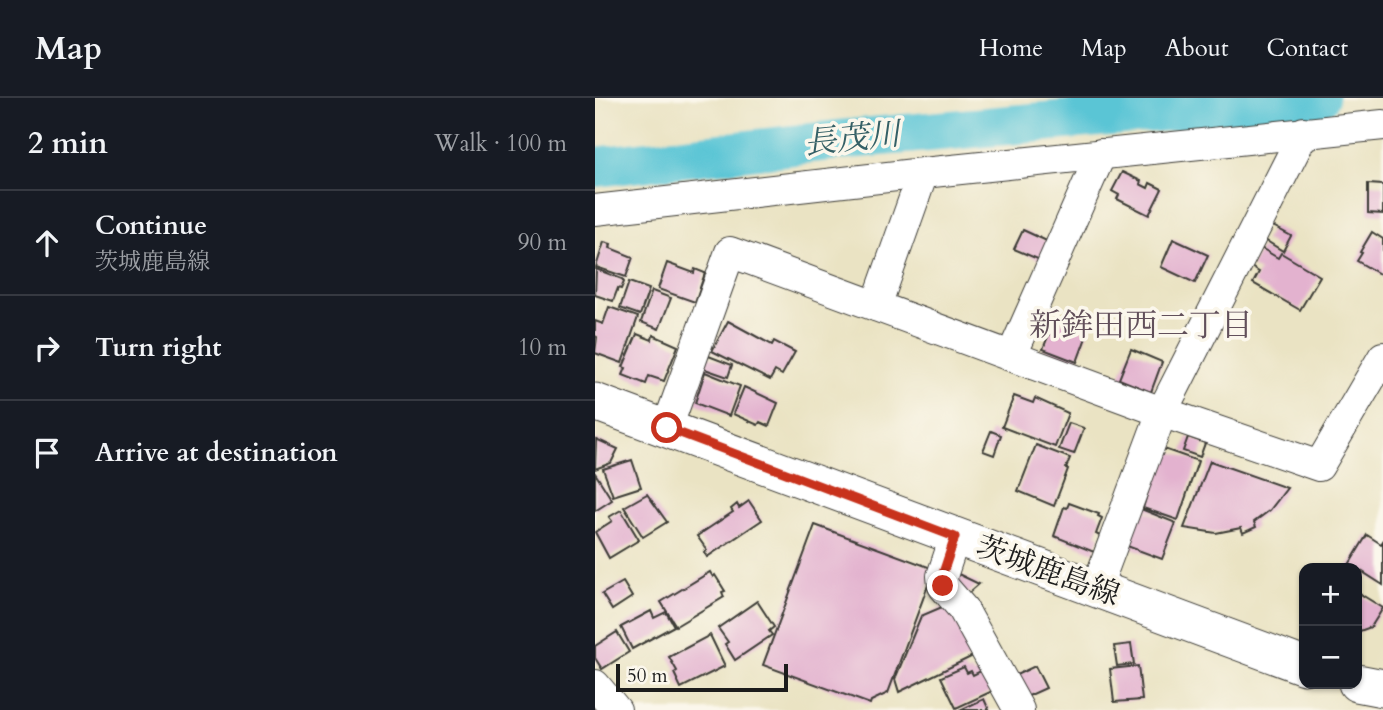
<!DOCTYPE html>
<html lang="en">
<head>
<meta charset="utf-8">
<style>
  :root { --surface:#171b24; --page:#20242c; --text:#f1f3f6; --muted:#9ea1a6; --line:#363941 }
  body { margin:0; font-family:Cardo,"Noto Serif JP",serif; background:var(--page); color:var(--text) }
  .controls { position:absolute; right:21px; bottom:21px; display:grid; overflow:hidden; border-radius:14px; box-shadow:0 2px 5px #0004 }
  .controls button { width:63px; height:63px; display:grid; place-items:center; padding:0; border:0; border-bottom:2px solid var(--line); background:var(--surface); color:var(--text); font:35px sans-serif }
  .scale { position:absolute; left:21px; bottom:18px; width:172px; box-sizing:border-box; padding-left:7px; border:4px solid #1c1c1c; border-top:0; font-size:19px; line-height:24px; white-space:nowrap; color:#1c1c1c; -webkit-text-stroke:5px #fbf7ec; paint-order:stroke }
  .stop { position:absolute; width:21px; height:21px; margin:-16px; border:5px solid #c8321e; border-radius:50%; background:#fff }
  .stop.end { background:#c8321e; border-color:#fff; box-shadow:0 2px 7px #0008 }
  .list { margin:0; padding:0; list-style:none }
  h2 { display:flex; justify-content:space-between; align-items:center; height:91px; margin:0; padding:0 28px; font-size:30px }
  h2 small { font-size:23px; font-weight:400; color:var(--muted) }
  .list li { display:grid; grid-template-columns:46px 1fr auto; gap:21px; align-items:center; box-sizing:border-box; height:105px; padding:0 28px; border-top:2px solid var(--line) }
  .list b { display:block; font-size:26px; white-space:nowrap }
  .list p { margin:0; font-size:23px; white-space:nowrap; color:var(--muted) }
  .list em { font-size:23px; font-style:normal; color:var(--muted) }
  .icon { flex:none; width:38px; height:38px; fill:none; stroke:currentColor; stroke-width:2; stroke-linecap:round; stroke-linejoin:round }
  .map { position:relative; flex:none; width:788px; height:612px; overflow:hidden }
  header { display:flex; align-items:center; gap:42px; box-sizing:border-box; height:98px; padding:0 35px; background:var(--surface); border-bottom:2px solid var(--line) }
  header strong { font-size:33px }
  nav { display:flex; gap:38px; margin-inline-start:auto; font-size:24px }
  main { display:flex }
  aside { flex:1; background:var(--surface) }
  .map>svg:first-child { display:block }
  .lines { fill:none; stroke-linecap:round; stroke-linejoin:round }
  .river { stroke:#5ac5d5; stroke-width:40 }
  .building { fill:#e3b2cf }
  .minor-casing { stroke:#3b3a35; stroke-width:32 }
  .major-casing { stroke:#3b3a35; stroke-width:39 }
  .minor { stroke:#fff; stroke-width:30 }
  .major { stroke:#fff; stroke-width:37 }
  .route { stroke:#c8321e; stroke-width:9 }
  .labels { text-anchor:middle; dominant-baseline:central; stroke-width:7; stroke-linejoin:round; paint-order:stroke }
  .street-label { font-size:30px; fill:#1c1c1c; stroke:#fbf7ec }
  .water-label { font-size:32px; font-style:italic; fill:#356066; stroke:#fbf7ec }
  .neighbourhood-label { font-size:32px; fill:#62505b; stroke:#fbf7ec }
</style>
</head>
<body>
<header>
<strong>Map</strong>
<nav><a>Home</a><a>Map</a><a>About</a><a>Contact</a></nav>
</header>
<main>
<aside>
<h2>2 min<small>Walk · 100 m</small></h2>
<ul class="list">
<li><svg class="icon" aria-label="ahead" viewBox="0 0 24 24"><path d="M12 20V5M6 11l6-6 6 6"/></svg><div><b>Continue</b><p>茨城鹿島線</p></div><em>90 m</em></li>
<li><svg class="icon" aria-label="right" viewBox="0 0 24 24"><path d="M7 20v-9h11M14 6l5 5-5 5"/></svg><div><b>Turn right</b></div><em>10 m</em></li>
<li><svg class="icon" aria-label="arrive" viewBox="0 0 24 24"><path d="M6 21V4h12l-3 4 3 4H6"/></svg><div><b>Arrive at destination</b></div></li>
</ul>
</aside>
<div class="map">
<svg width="788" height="612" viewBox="0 0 788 612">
  <rect width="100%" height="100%" fill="#fbf7ec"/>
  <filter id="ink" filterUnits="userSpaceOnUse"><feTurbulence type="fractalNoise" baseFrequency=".0143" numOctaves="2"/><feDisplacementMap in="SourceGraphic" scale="14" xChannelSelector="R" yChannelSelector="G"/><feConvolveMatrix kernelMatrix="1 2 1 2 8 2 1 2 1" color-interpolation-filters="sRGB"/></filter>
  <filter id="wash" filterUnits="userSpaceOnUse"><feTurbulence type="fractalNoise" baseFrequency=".00686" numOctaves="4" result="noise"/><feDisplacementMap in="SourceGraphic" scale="28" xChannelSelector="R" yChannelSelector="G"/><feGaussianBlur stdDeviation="1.57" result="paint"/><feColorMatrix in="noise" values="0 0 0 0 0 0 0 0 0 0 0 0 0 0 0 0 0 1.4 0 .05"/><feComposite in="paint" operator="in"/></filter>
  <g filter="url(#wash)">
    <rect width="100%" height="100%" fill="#eae3c3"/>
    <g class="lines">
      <path class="river" d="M0,69L253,41L724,0"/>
    </g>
    <g id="blocks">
      <g class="building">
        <path d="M527,74L546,83L545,86L553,90L555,85L567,91L554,117L522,101L524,97L517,93Z"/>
        <path d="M773,86L788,87V116L773,115Z"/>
        <path d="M678,128L696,138L688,153L670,142Z"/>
        <path d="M428,132L454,144L445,162L419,151Z"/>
        <path d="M777,134L788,141V178L762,163L767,155L765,154Z"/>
        <path d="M578,141L613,157L600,185L566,169Z"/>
        <path d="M9,144L16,146L15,150L38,159L31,179L1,169Z"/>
        <path d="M666,150L683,160L686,155L725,178L705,212L658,185L664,174L656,169Z"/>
        <path d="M72,165L99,175L100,171L110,175L100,204L63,191Z"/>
        <path d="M1,171L27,181L29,184L26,191L23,190L18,203L0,197Z"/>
        <path d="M34,184L54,191L45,217L25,210Z"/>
        <path d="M57,193L76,200L64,231L46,224Z"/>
        <path d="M14,209L43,219L27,265L0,255L2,239L0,238V223L8,226Z"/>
        <path d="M460,221L493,234L482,264L448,251Z"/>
        <path d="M133,223L177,247L179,243L200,254L187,277L180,273L175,282L117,253Z"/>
        <path d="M42,236L57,242L58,237L83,248L69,283L54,278L51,286L28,277L31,270L28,269Z"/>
        <path d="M536,251L567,264L556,294L524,281Z"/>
        <path d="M111,257L137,267L133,279L107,270Z"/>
        <path d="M110,274L145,288L134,318L100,305Z"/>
        <path d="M149,289L183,305L174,328L165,324L163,327L138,316Z"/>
        <path d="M419,298L438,305L440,300L473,315L460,349L407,329Z"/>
        <path d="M474,325L489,330L479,356L464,351Z"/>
        <path d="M396,333L406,337L399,357L388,353Z"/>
        <path d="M593,339L610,345L605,359L588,353Z"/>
        <path d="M1,341L23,351L16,365L0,371Z"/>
        <path d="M441,347L475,360L471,370L473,371L459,408L423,393Z"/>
        <path d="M566,350L603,363L583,422L548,410Z"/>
        <path d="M37,362L46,389L18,398L8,371Z"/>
        <path d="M615,363L692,390L675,412L659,424L661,429L648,435L646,430L621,435L589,430Z"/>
        <path d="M0,375L17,402L0,413Z"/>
        <path d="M52,396L72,424L48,439L29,409Z"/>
        <path d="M154,403L167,422L112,459L109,454L112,452L102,438L138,414L136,411L142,406L144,410Z"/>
        <path d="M474,405L504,416L503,418L507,420L501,436L505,438L499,454L459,438L469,409L472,410Z"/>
        <path d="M546,411L581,425L567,461L532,448Z"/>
        <path d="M26,412L44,442L14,460L0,434L17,423L14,419Z"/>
        <path d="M220,427L339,471L293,595L276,603L275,606L168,567Z"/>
        <path d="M772,437L786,446L788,443V487L766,473L762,480V470H752Z"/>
        <path d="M115,474L118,479L120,477L130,493L127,494L129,499L81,528L66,504Z"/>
        <path d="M359,474L384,486L368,500Z"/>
        <path d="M28,484L37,499L17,512L7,496Z"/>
        <path d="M762,494L788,510L776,529L762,534Z"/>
        <path d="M162,503L179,529L174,533L177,537L140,562L130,546L133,544L123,530Z"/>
        <path d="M354,506L378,558L304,594L300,581L326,518Z"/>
        <path d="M56,513L59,520L71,514L79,528L37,551L26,529Z"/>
        <path d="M22,534L34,554L7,571L0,560V548Z"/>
        <path d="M115,537L130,568L86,590L79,575L82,573L74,559Z"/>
        <path d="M536,546L539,566L522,568L519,548Z"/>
        <path d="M440,568L451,590L429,600L419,578Z"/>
        <path d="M543,568L547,602L519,604L515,571Z"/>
        <path d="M369,569L372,575L376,573L378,577L394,569L404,590L361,610L346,579Z"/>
        <path d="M389,601L394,612H365Z"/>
      </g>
    </g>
  </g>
  <g filter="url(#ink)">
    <use href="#blocks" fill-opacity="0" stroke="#3b3a35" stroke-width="2"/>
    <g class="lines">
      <g class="minor-casing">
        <g id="minor">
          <path d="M0,112L328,75L788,27"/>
          <path d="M281,208L328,75"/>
          <path d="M417,257L506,56"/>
          <path d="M72,330L135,154L567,314L724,368L788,259"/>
          <path d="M360,439L347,478L348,488L368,511L424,612"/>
          <path d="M501,491L567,314L709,34"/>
          <path d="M0,587L21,612"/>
        </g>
      </g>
      <g class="major-casing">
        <g id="major">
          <path d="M0,304L709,568"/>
          <path d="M762,585L788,590"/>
        </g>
      </g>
      <use href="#minor" class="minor"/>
      <use href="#major" class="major"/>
    </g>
  </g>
  <g class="lines" filter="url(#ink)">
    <path class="route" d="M72,330L360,439L347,478L348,488"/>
  </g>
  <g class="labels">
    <g class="street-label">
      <text transform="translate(453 473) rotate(20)">茨城鹿島線</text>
    </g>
    <g class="water-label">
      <text transform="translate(257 41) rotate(-6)">長茂川</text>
    </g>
    <g class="neighbourhood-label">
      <text x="546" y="228">新鉾田西二丁目</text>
    </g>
  </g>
</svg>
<div class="controls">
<button>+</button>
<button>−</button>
</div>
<div class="scale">50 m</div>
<div class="stop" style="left:72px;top:330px"></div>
<div class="stop end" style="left:348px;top:488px"></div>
</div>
</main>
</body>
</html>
